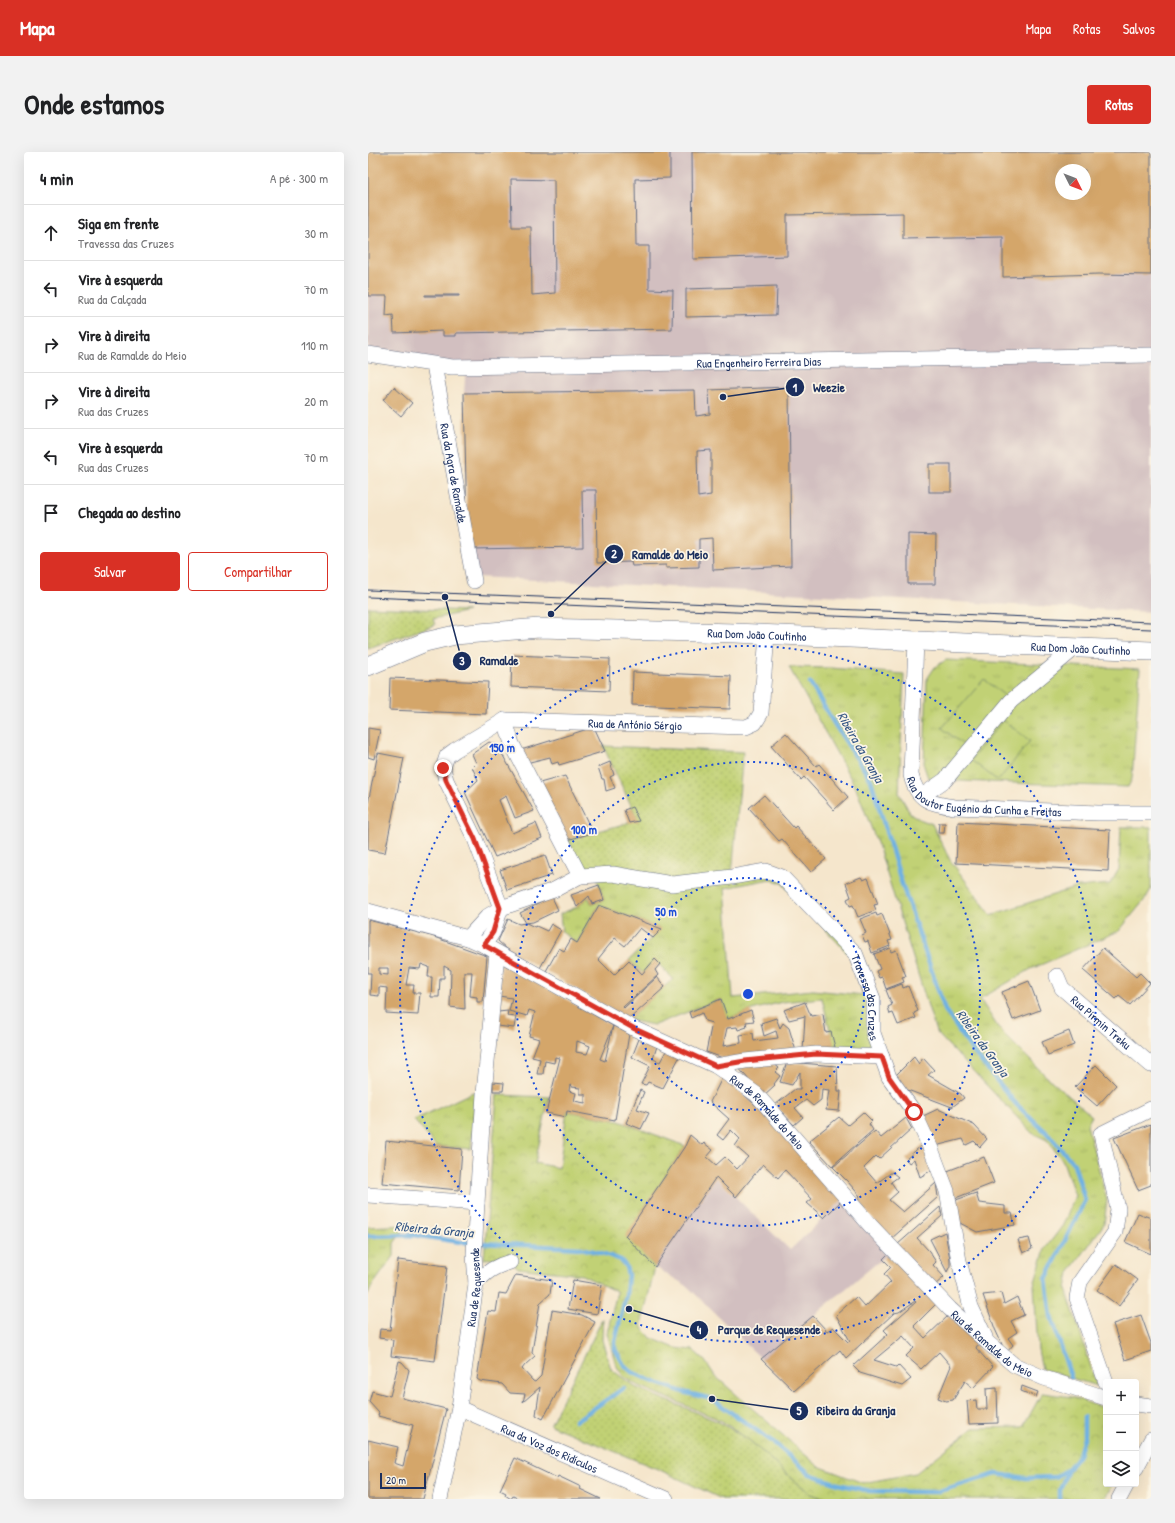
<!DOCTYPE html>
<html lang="pt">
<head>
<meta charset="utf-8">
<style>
  :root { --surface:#fff; --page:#f2f2f2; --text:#202124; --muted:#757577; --line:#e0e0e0; --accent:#d93025 }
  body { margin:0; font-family:"Patrick Hand",sans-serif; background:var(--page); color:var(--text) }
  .controls { position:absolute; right:12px; bottom:12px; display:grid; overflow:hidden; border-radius:4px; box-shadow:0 4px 16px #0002 }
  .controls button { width:36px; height:36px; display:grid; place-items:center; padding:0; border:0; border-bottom:1px solid var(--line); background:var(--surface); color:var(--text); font:20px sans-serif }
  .compass { position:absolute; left:687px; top:12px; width:36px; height:36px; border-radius:50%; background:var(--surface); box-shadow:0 4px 16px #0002; rotate:132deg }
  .scale { position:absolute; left:12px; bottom:10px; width:46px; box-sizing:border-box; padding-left:4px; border:2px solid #1b2f5e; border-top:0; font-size:11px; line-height:14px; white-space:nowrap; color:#1b2f5e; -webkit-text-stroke:3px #fcf5e5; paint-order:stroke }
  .stop { position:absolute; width:12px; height:12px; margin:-9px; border:3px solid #d93025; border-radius:50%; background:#fff }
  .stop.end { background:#d93025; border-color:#fff; box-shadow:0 1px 4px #0008 }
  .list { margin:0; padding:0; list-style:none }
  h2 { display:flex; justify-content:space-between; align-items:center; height:52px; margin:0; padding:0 16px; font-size:17px }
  h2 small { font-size:13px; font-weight:400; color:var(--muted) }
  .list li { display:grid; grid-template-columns:26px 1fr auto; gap:12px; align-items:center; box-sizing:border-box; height:56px; padding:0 16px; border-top:1px solid var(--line) }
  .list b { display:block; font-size:15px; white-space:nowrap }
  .list p { margin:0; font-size:13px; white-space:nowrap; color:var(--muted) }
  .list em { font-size:13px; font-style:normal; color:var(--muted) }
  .actions { display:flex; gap:8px; padding:12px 16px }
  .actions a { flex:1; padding:9px 0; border:1px solid var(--accent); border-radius:4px; text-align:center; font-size:14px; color:var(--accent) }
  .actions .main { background:var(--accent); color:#fff }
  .icon { flex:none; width:22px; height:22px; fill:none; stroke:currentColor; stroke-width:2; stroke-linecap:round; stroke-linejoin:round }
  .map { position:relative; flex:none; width:783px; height:1347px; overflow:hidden; border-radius:4px }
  header { display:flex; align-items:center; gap:24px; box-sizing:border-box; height:56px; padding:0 20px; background:var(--accent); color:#fff }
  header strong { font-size:19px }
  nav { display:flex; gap:22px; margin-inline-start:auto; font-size:14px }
  .intro { display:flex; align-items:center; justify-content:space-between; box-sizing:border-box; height:96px; padding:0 24px }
  h1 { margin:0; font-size:28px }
  .button { padding:10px 18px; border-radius:4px; background:var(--accent); color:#fff; font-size:14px; font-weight:700 }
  main { display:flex; gap:24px; padding:0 24px }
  aside { flex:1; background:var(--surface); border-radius:4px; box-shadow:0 4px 16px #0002 }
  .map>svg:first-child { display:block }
  .industrial { fill:#d2bfc0; fill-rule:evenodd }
  .grass { fill:url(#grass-tufts); stroke:#6e8069; fill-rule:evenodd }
  .park { fill:url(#park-crowns); stroke:#6e8069 }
  .garden { fill:url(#garden-dots); stroke:#6e8069 }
  .pitch { fill:#c1d174; stroke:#6e8069 }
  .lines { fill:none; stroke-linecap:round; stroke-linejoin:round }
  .stream { stroke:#6eb1e3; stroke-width:4.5 }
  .building { fill:#d4a66b; fill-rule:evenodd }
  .minor-casing { stroke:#676f84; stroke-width:16 }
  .major-casing { stroke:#676f84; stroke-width:20 }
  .minor { stroke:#fff; stroke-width:15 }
  .major { stroke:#fff; stroke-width:19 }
  .tram { stroke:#1b2f5e; stroke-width:1 }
  .route { stroke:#d93025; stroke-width:5 }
  .ring { fill:none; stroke:#1d4ed8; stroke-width:2; stroke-dasharray:2 4 }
  .labels { text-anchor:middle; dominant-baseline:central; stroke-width:3.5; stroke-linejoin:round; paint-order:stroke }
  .street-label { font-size:12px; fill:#1b2f5e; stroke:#fcf5e5 }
  .water-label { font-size:13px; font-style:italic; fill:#345686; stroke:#fcf5e5 }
  .centre { fill:#1d4ed8; stroke:#fcf5e5; stroke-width:2 }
  .ring-label { font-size:12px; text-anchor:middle; font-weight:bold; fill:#1d4ed8; stroke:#fcf5e5; stroke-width:3.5; stroke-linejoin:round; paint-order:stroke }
  .leader { fill:none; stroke:#1b2f5e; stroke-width:1.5 }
  .callout-dot { fill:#1b2f5e; stroke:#fcf5e5; stroke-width:1.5 }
  .mark-label { font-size:12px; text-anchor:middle; font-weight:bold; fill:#fff }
  .callout-label { font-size:13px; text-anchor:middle; font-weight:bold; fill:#1b2f5e; stroke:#fcf5e5; stroke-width:3.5; stroke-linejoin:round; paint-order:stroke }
</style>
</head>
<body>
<header>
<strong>Mapa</strong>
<nav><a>Mapa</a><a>Rotas</a><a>Salvos</a></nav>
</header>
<div class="intro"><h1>Onde estamos</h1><a class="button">Rotas</a></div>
<main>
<aside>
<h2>4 min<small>A pé · 300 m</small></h2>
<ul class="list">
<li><svg class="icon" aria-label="ahead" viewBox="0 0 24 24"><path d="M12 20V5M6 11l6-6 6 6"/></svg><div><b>Siga em frente</b><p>Travessa das Cruzes</p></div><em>30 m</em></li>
<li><svg class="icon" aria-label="left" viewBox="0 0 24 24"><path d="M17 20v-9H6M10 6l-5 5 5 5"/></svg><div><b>Vire à esquerda</b><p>Rua da Calçada</p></div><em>70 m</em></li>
<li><svg class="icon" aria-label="right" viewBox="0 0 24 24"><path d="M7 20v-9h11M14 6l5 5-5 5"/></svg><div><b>Vire à direita</b><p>Rua de Ramalde do Meio</p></div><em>110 m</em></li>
<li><svg class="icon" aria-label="right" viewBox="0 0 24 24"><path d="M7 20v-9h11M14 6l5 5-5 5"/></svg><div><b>Vire à direita</b><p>Rua das Cruzes</p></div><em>20 m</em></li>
<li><svg class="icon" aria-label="left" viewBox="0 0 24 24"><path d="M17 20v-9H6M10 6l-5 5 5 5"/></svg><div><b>Vire à esquerda</b><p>Rua das Cruzes</p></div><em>70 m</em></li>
<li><svg class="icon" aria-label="arrive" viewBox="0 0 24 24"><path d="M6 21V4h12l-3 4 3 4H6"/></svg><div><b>Chegada ao destino</b></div></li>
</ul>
<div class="actions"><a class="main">Salvar</a><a>Compartilhar</a></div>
</aside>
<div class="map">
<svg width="783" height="1347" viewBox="0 0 783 1347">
  <defs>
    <pattern id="grass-tufts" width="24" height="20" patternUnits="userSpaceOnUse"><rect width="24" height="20" fill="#c1d174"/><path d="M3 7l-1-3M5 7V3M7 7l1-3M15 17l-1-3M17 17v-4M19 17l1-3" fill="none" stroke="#a5b467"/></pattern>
    <pattern id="park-crowns" width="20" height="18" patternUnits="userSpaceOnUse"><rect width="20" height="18" fill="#c1d174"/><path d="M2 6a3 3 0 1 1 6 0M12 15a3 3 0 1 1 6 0" fill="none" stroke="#a5b467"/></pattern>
    <pattern id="garden-dots" width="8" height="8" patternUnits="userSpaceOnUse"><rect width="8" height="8" fill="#c1d174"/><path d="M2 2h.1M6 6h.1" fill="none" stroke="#a5b467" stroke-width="1.8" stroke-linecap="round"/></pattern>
  </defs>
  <rect width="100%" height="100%" fill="#fcf5e5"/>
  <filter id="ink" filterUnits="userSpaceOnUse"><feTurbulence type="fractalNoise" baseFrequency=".025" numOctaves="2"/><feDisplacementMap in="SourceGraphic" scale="8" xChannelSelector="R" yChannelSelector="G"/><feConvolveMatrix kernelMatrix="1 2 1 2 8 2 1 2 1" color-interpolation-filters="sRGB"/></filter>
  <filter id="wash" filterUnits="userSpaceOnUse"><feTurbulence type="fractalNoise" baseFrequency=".012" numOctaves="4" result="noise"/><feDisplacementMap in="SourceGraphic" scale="16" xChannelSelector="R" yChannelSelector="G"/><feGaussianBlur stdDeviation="0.9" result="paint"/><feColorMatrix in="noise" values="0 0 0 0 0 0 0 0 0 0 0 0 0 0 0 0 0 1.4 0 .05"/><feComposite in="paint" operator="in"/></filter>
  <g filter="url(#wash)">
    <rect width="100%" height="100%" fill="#f5e6cc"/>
    <g class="industrial">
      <path d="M0,0H783V460L109,425L99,377L96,241L98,215L0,202ZM693,18H717V42H693Z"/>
      <path d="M317,994L322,997L342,1020L422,1098L475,1047L522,1100L445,1164L459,1179L426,1239L319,1134L287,1115L257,1084Z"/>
    </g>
    <g class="grass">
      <path d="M578,508L772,517L764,627L760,635L590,629L560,626L556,614L559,527L567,515Z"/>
      <path d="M421,515L463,516L536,522L531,641L542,661L551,667L559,670H563L582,708L623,763L710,735L742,732L751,717L753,675H783V737L778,746L751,779L663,817L612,847L631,877L679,925L724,964L719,973L739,1048L736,1072L701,1121L698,1137L729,1234L674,1217L670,1198L666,1133L677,1097L695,1073L707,1044L695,1009L679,988L664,981L568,880L511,696L488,636Z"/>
      <path d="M398,719L414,725L487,801L505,847V881L514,905L468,903L454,846L414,850L384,858L360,867L353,847L286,873L260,868L305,827L287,808L275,821L261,808L293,777L231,753L209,791L194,780L192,762L209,755L220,745L224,752L236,748L228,723L245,722L304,732L364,725ZM402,727L414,731L484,806L495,843L445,838L365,846L357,736Z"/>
      <path d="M105,940L107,941L103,997L68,994L46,968Z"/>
      <path d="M39,1073L26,1091V1104L4,1134L0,1143V1075Z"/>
    </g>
    <path class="park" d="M129,943L181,945L167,1011L191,1016L199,959L251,969L317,994L258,1084L287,1115L273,1174L283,1186L307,1196L325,1198L337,1209L347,1224L450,1314L495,1331L548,1321L605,1276L655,1275L674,1241L704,1245L738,1257V1332H744L737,1347H458L443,1342L421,1324L381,1288L354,1269L267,1232L255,1224L248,1213L239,1181L249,1140L214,1123L150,1116L139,1105L116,1107Z"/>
    <g class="garden">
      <path d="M0,455L100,459L65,467L67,473L0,496Z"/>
      <path d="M235,594L375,600L364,722L305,730L212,724L199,688L270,668Z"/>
      <path d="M235,1166L234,1188L243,1217L267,1235L353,1271L381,1288L421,1324L443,1342L458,1347H354L292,1318L182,1273Z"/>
    </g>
    <g class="pitch">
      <path d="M616,527L643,549L602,598L574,576Z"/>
      <path d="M635,568L662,589L630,629L603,608Z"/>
    </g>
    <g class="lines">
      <g class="stream">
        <path d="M442,531L467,573L503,628L533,729L577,858L604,898L648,952L679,981L706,1012L717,1048L678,1127L683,1164L703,1226"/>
        <path d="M0,1084L45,1083L93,1090L213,1096L234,1101L253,1108L258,1115L260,1123L258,1143L247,1189V1197L256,1213L264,1220L281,1228L315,1240L344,1247L405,1290L442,1322L470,1332L502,1339L568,1340L628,1322L659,1326L688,1325L700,1317L711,1303L716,1286V1265"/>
        <path d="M207,1269L256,1236"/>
        <path d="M692,1347V1338L700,1317"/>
      </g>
    </g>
    <g id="blocks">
      <g class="building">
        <path d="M0,0H302V26L267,27L268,94H281V137L305,138L304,177L88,181V184H75V179L26,181L25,163L18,164L19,144H0ZM143,27L186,28L187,141L164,143L163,75H144ZM57,143H91V144H57Z"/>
        <path d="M324,0H783V123L731,122L635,125V85L535,87V61L419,63V104L325,107ZM693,18H717V42H693Z"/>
        <path d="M409,134L408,163L318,165V137Z"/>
        <path d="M26,235L44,251L33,264L15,248Z"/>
        <path d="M421,235L423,414L345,418L344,386L331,387V415L298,416V413L264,414L263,410L229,411L228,338H214L215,395L103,397L99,377L96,241L327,238L328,264L342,262L341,238ZM343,298V343L330,345L329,299Z"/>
        <rect x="561" y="312" width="22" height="28"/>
        <path d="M540,382L568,383L567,432H540Z"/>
        <path d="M144,503L242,507L241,539L143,535Z"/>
        <path d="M265,520L363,524L362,557L264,553Z"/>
        <path d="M22,526L120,530L118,562L21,558Z"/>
        <path d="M226,575L237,599L191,613L190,610L184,612L182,605L158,611L153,598Z"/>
        <path d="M0,576L12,578L6,607L0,605Z"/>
        <path d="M418,581L448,614L451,612L480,645L466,658L436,625L433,628L403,594Z"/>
        <path d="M121,590L129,593L166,659L147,666L138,644L131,648L144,681L168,671L174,686L127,705L97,640L110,628L104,615L108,611L104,602Z"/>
        <path d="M10,601L36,606L17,701L0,698V651Z"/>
        <path d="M242,610L246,623L242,625L247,636L238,639L236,627H234L230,615Z"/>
        <path d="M197,624L225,681L199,688L168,632Z"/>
        <path d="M396,643L426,676L428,674L458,707L443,720L414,687L411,689L381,656Z"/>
        <path d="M264,655L271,669L261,671L256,658Z"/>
        <path d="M590,670L742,678L740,719L588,711Z"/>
        <path d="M571,671H577L576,681H570Z"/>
        <path d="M177,703L184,723L139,738L132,718Z"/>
        <path d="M493,725L495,728L500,726L510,752L506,753L508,758L490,765L485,753L482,754L479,747L483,745L478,731Z"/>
        <path d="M231,733L236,748L224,752L221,744L209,755L203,743Z"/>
        <path d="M184,745L190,758L165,770L158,771L152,761Z"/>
        <path d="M231,753L294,777L285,786L272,776L257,794L247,786L230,807L246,823L261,808L274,822L287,807L292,812L287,818L290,823L255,855L256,856L289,825L297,835L260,868L178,819L191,796L196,799L203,787L209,791Z"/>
        <path d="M508,761L509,764L514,762L524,788L520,789L522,794L504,801L500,789L497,790L494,783L498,781L492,767Z"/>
        <path d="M140,767L151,772L158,771L167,775L168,774L179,779L183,772L193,778L172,816L139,797L130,789Z"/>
        <path d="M0,768L63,784L119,804L115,850H109V845L102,844L104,820H96L97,857L82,855L83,818L76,814V826H72L71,845H63L64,825H60L61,815L53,812L52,817L41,816L38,833H46L45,841H52L50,863L18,861L19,836L11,835V844L2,843L3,821H0ZM11,816H20V823L11,822Z"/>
        <path d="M522,796L523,800L528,798L538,824L534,825L536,830L518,837L514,825L511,826L508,819L512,817L506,802Z"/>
        <path d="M735,796L768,825L772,821L782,831L762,853L751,844L748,847L715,818Z"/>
        <path d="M133,810L245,874L232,907L237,909L245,874L261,882L247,968L199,959L198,965L178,961L192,906L187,905L186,911L177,909L175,922H169L172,907L164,905L171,887L161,884L167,860L161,858L159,864L141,859L144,846L131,844ZM209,889L222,894L219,902L208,900ZM202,933L204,934V935L212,936V942H217V951L206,949L208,941L201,939Z"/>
        <path d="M661,829L672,858L645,868L634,840Z"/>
        <path d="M534,832L535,836L540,834L550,859L546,861L548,866L530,873L525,861L522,862L520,855L524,853L518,838Z"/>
        <path d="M353,847L360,867L383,858L386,869L378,870L379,875L370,878L369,875L359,876L355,894L373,891L372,883L385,881L386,889L410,886L408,879L396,884L393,871L408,866L412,876L415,871L421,876L428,899L358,907L338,900L344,871L337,869L334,861L323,866L321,860Z"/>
        <path d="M437,850L443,864L455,862L458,881L463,880L467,895L435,899L437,864L421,868L416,858Z"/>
        <path d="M140,859L139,864L148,865L146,876L129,874L130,860Z"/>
        <path d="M701,879L706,893L680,903L674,890Z"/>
        <path d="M271,887L289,894L285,907L292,910L298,899L312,904L295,936L280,930L278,933L273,932L282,914L264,905Z"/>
        <path d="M546,905L551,912L555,906L566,918L560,923L593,942L596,946L584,955L537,937L528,923Z"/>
        <path d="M419,910L469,914L470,939H473L471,959L458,958L461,938L454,937L453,948L445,954L438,948L427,956L435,965L426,973L407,953L427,937H432V920L424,933L412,930Z"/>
        <path d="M405,911L411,916L407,920L412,924L406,932L407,933L395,944L369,914Z"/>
        <path d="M728,913L748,933L729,954L707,935Z"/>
        <path d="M355,924L395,960L418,987L432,1001L475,1047L456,1066L439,1051L444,1047L417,1018L410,1026L395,1012L368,1045L348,1025L287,1115L257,1084L317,994L322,983L334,993L336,991L345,998L339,1005L348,1013L357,1005L369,1017L380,1005L367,994L372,987L363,978L355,988L349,983L361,967L342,950Z"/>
        <path d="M125,930L136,931L135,939H125Z"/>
        <path d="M272,938L276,940L269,957L281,961L273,977L258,971Z"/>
        <path d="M570,957L606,973L619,987L612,995L606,989L598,993L595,987L567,994L555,964Z"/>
        <path d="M495,960L504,969L501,972L505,978L464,1014L441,989L471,965L480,973Z"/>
        <path d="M538,966L544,977L511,1007L508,1004L496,1016L509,1031L524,1020L530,1025L523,1030L530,1040L521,1048L535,1060L568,1031L570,1045L523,1087L489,1050L492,1044L480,1030L465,1015L507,979L513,986Z"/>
        <path d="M783,972V1033L770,1038L746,986Z"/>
        <path d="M18,989L94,997L91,1038L14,1031Z"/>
        <path d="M555,992L564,1018L552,1025L546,1007L541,1011L538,1007Z"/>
        <path d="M616,1005L626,1031L585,1047L574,1021Z"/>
        <path d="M608,1041L611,1051L637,1054V1061H644L647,1073L609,1080L590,1070L585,1049Z"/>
        <path d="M572,1055L574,1064L549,1086L561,1099L568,1110L565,1113L576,1125L566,1134L529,1093Z"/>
        <path d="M770,1061L783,1066V1102L757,1090Z"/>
        <path d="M577,1080L582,1107V1114L579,1120L562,1087Z"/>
        <path d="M661,1086L664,1097L655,1101L650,1088Z"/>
        <path d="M522,1100L570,1150L546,1174L557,1186L581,1163L610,1192L608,1196L625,1215L605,1236L597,1229L585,1248L578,1249L570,1246L583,1214L571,1200L553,1217L538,1204L546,1196L535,1184L506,1208L528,1215L530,1213L543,1227L534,1234L492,1221L485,1214L520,1182L516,1178L548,1150L547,1149L531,1160L526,1161L478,1206L472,1198L426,1239L393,1207L445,1164L459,1179L465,1175L480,1190L482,1189L468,1163L488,1145L497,1155L523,1130L516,1122L523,1115L515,1107Z"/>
        <path d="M30,1108L79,1114L67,1209L23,1204L25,1188L11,1186L12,1177L22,1178Z"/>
        <path d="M748,1112L770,1128L751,1154L729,1138Z"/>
        <path d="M148,1123L184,1128L182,1142L172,1151L164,1200L167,1204L157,1213L154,1217L165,1229L167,1230L173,1224L184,1158L214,1163L227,1170L175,1267L168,1263L172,1235L155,1250L157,1242L142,1241L134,1232L112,1229L109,1227L120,1159L128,1160L131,1141L138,1142Z"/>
        <path d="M205,1128L234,1133L229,1162L200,1157Z"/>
        <path d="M633,1141L636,1152L649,1145L656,1163L643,1169L649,1180L640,1186L645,1193L639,1200L636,1197L627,1177L615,1143Z"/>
        <path d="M773,1163L783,1191V1199L757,1208L745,1172Z"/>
        <path d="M31,1209L34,1210L41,1218L34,1246L78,1257L55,1347H0V1288L30,1295L26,1311L35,1314L45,1273L10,1264L11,1261L1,1250L4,1239L22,1244Z"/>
        <path d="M654,1234L670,1240L668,1245L653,1239Z"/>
        <path d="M629,1236L630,1271L601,1272L599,1249L608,1248L609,1257H619L618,1237Z"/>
        <path d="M147,1306L189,1326L190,1324L213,1335L212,1337L233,1347H151L145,1344L143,1347L137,1343L138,1341L132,1338Z"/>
      </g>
    </g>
  </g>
  <g filter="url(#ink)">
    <use href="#blocks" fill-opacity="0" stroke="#676f84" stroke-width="1"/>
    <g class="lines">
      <g class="minor-casing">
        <g id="minor">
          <path id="s1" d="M0,202L84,215L783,203"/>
          <path id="s2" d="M66,213L106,429"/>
          <path id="s3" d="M548,488L543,623C549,649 563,652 587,655L730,661H783"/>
          <path d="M137,568L144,592L212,724"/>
          <path d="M554,644L577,628L643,549L707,496"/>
          <path id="s4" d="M0,759L100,786L116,793L267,877L348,914L388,942L502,1073L582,1157L620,1191L646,1213L676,1226L738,1246"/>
          <path id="s5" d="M100,786L120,764L133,756L186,738L212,724L245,722L304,732L364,725L398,719L414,725L487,801L505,847V881L521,925L546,960L563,997L579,1039L591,1109L603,1155L617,1185"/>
          <path id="s6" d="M116,793L125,780L133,756L107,687L78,628L75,616L79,604L87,598L137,568L378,575L387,571L393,561L399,482"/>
          <path id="s7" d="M689,824L694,836L783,913"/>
          <path d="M348,914L377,909L448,902L514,905"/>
          <path d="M0,1043L109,1051"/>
          <path d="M108,1132C117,1120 127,1114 142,1110"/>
          <path d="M738,1230L709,1146L712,1130L747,1080L750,1057L733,982L783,957"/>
          <path d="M768,1252L783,1254"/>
          <path id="s8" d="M91,1256L298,1347"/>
          <path d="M768,1316L783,1288"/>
          <path id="s9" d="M72,1347L91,1256L108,1132L106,1102L109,1051L116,942L129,801"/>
          <path d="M751,1347L759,1332"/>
        </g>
      </g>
      <g class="major-casing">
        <g id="major">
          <path id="s10" d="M0,514L57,490L87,483L171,476L367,481L783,499"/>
        </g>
      </g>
      <use href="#minor" class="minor"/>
      <use href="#major" class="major"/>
      <g class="tram">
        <path d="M0,438L783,470"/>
        <path d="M0,445L783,477"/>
      </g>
    </g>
  </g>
  <g class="lines" filter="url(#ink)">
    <path class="route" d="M75,616L78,628L107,687L132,756L125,780L116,793L267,877L348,914L377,909L448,902L514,905L521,925L546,960"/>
  </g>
  <g class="ring">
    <circle cx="380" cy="842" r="116"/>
    <circle cx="380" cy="842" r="232"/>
    <circle cx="380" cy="842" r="348"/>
  </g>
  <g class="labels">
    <g class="street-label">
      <text stroke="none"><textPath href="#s1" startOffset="392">Rua Engenheiro Ferreira Dias</textPath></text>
      <text stroke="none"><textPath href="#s2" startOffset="110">Rua da Agra de Ramalde</textPath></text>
      <text stroke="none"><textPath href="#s10" startOffset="395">Rua Dom João Coutinho</textPath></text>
      <text stroke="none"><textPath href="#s10" startOffset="719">Rua Dom João Coutinho</textPath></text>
      <text stroke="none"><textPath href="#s6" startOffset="404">Rua de António Sérgio</textPath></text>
      <text stroke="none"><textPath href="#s3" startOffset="219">Rua Doutor Eugénio da Cunha e Freitas</textPath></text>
      <text stroke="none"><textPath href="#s5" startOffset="487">Travessa das Cruzes</textPath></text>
      <text stroke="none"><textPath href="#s7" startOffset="65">Rua Pirmin Treku</textPath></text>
      <text stroke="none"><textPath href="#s4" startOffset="452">Rua de Ramalde do Meio</textPath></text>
      <text stroke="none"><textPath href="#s9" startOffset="215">Rua de Requesende</textPath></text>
      <text stroke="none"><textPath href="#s4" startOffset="776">Rua de Ramalde do Meio</textPath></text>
      <text stroke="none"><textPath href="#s8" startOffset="99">Rua da Voz dos Ridículos</textPath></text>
    </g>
    <g class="water-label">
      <text transform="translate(493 595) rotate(60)">Ribeira da Granja</text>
      <text transform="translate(615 891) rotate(54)">Ribeira da Granja</text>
      <text transform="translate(66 1077) rotate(5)">Ribeira da Granja</text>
    </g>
  </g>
  <circle cx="380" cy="842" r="6" class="centre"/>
  <g class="ring-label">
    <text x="134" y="600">150 m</text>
    <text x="216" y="682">100 m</text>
    <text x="298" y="764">50 m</text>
  </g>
  <path class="leader" d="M355 245L427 235M183 462L246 402M77 445L94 509M261 1157L331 1178M344 1247L431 1259"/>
  <g class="callout-dot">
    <circle cx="355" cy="245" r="4"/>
    <circle cx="183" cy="462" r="4"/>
    <circle cx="77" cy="445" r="4"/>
    <circle cx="261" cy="1157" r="4"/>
    <circle cx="344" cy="1247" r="4"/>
    <circle cx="427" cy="235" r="10"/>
    <circle cx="246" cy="402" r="10"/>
    <circle cx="94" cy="509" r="10"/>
    <circle cx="331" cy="1178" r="10"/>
    <circle cx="431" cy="1259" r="10"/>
  </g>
  <g class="mark-label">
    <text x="427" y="240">1</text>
    <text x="246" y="406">2</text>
    <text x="94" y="513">3</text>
    <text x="331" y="1182">4</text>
    <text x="431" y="1263">5</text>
  </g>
  <g class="callout-label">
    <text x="461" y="240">Weezie</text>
    <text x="302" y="407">Ramalde do Meio</text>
    <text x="131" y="513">Ramalde</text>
    <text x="401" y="1182">Parque de Requesende</text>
    <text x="488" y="1263">Ribeira da Granja</text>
  </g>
</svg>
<div class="controls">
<button>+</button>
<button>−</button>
<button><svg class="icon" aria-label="layers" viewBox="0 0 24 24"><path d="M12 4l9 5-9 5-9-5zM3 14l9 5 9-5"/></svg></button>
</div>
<svg class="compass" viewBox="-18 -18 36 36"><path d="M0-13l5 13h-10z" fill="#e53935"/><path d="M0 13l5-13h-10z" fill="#757577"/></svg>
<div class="scale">20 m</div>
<div class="stop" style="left:546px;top:960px"></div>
<div class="stop end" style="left:75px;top:616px"></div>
</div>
</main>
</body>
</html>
